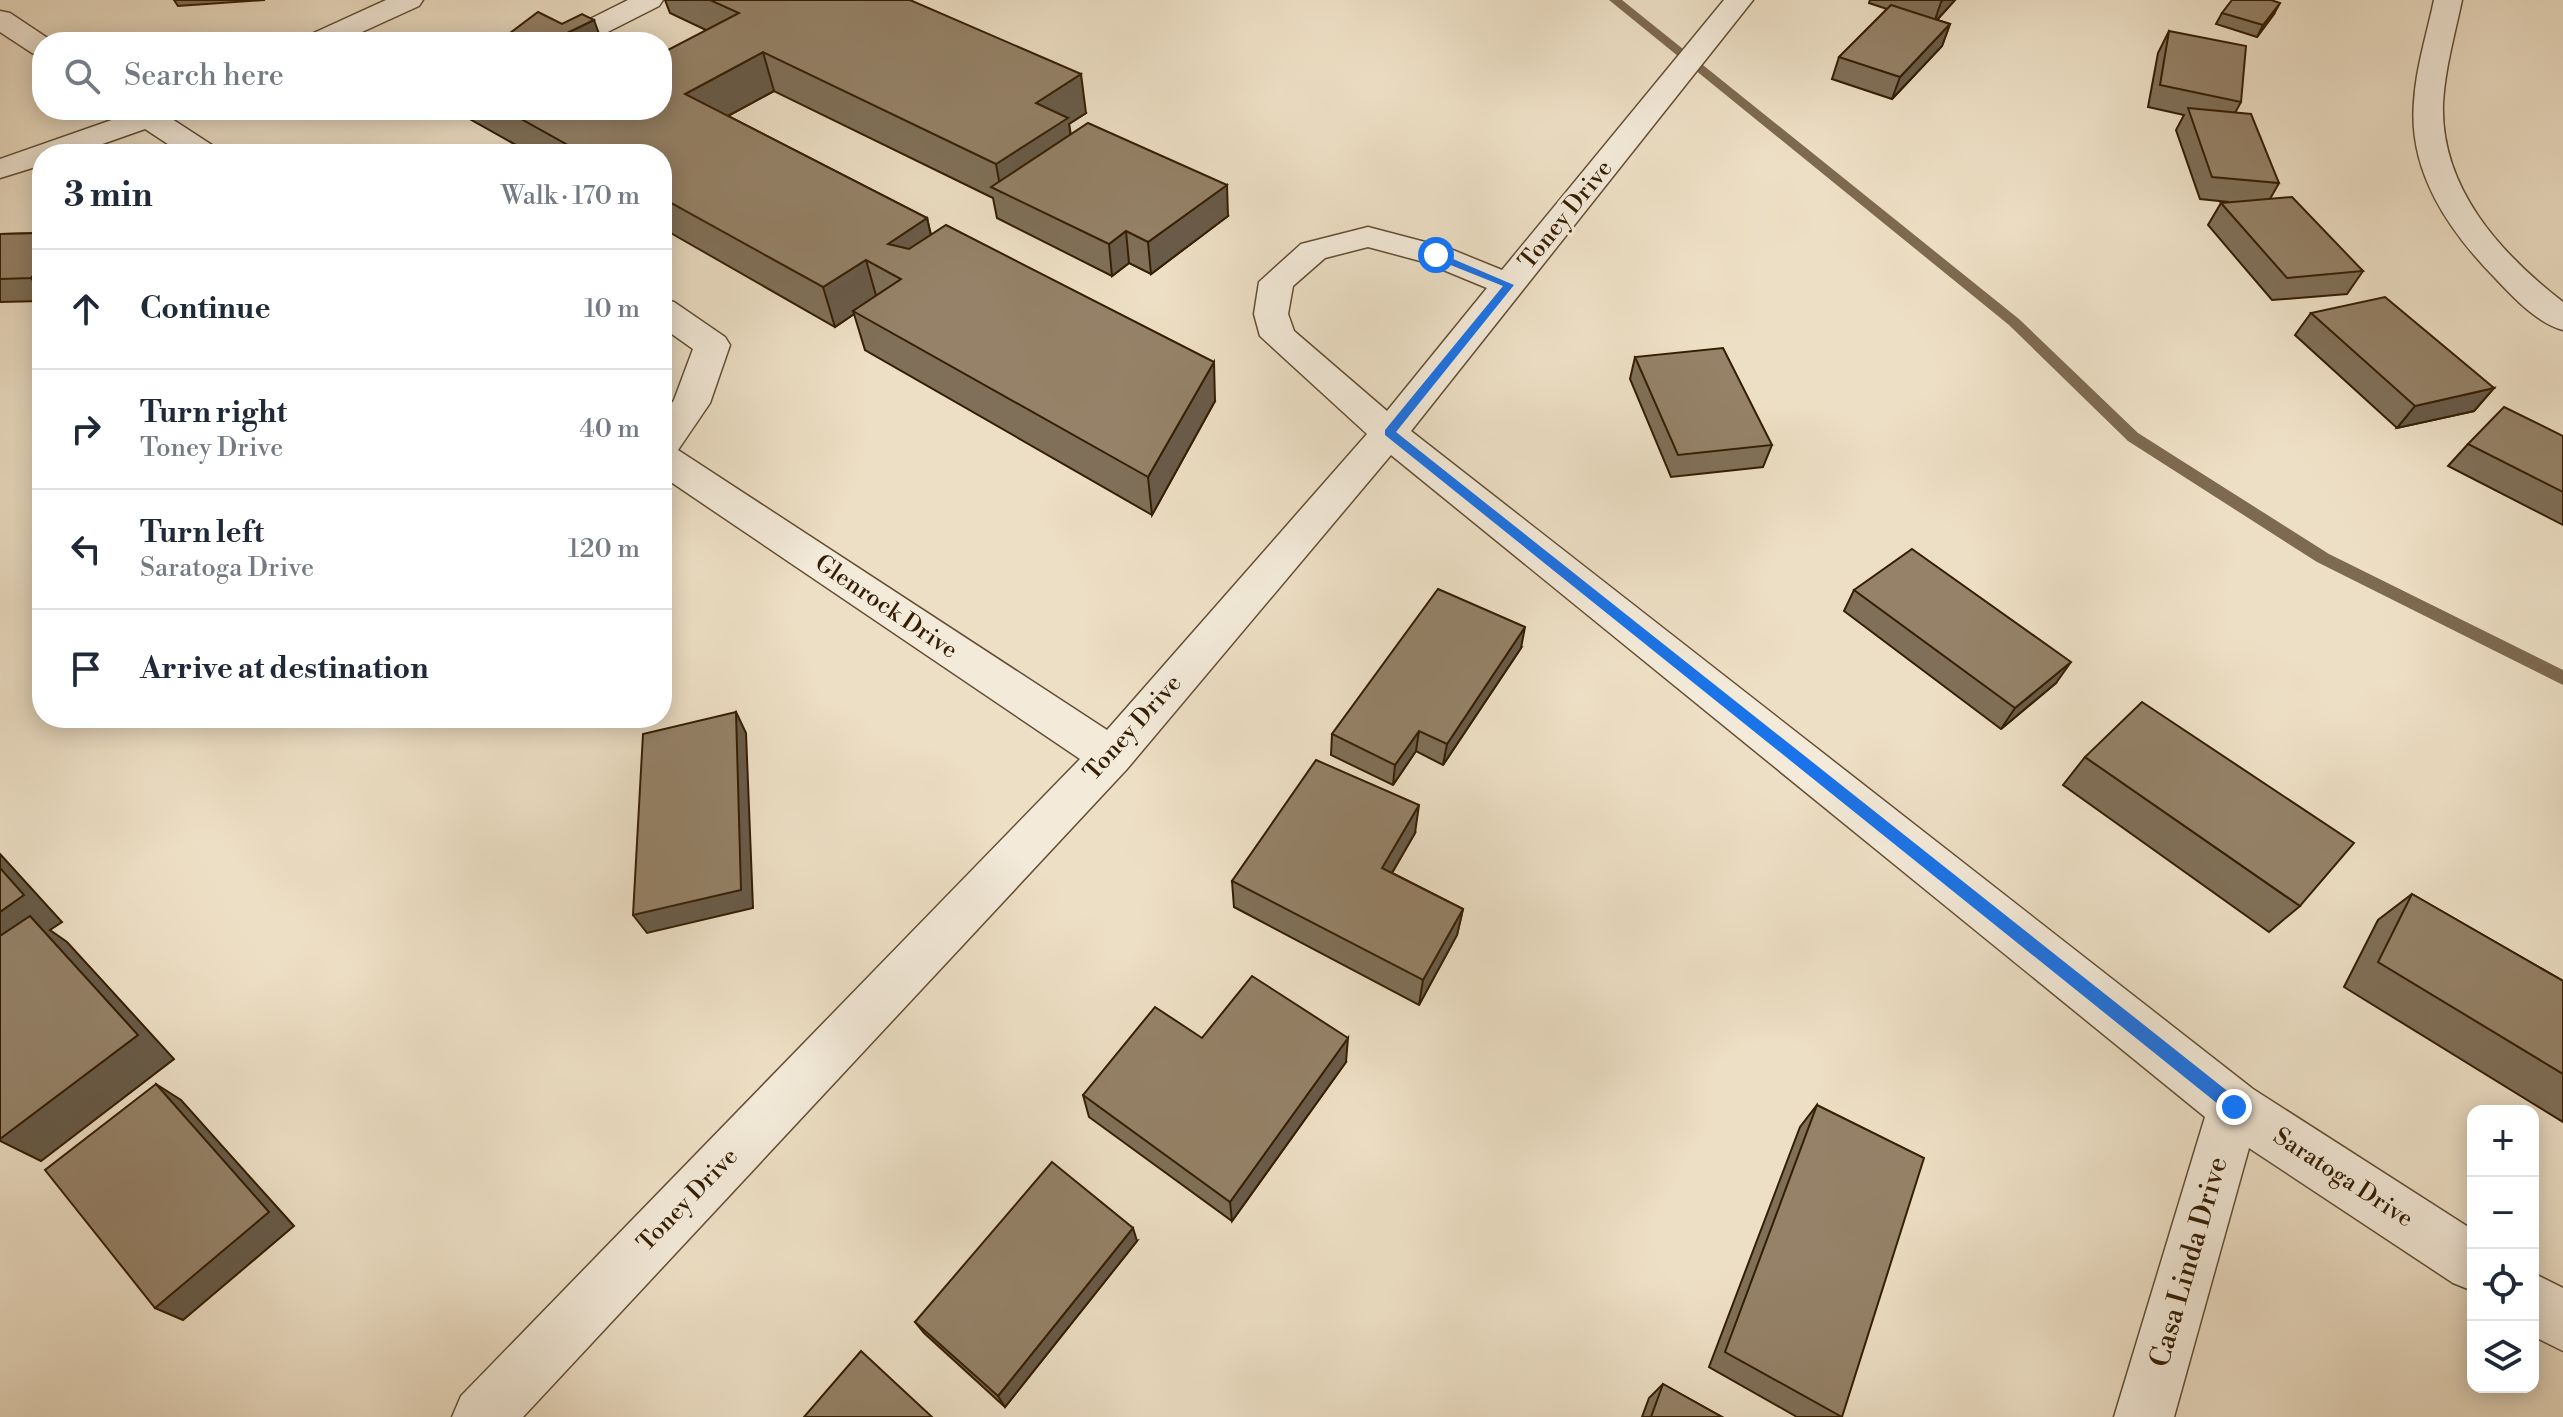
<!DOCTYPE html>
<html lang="en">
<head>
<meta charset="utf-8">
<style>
  :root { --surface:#fff; --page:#f2f2f3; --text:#1f2937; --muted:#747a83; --line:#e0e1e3 }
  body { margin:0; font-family:"Libre Bodoni",serif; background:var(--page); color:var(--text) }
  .controls { position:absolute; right:24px; bottom:24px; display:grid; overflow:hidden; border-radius:16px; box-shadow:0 4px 20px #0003 }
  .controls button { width:72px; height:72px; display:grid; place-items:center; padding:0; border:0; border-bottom:2px solid var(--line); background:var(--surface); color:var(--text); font:40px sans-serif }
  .stop { position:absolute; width:24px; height:24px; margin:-18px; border:6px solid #1a73e8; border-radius:50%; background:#fff }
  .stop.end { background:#1a73e8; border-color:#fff; box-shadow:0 2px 8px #0008 }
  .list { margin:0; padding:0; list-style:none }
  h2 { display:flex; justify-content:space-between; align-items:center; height:104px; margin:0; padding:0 32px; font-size:34px }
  h2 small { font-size:26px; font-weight:400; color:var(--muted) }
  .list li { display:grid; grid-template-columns:52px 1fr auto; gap:24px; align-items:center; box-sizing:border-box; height:120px; padding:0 32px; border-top:2px solid var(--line) }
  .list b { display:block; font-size:30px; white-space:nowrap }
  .list p { margin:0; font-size:26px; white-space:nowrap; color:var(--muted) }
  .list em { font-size:26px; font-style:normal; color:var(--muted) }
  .icon { flex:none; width:44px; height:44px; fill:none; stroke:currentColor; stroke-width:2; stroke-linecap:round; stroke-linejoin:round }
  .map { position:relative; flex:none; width:2563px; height:1417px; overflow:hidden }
  .search { position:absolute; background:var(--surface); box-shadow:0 4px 20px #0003; left:32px; top:32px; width:640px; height:88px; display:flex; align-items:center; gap:20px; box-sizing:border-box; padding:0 28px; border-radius:32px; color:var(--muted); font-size:30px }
  .panel { position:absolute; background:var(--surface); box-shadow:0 4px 20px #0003; left:32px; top:144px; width:640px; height:584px; border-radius:32px }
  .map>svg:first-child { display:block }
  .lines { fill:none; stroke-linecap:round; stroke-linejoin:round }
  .stream { fill:#7e6a50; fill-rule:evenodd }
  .minor-casing { stroke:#634e34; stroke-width:3 }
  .minor { fill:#f3ead9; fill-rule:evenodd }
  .wall { fill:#807059; stroke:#351e03; stroke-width:2 }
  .shaded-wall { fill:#685b49; stroke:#351e03; stroke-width:2 }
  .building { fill:#958268; stroke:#351e03; stroke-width:2 }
  .route { fill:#1a73e8 }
  .labels { text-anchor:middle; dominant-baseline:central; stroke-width:7; stroke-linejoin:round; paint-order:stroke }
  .street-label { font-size:24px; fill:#351e03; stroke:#f3ead9 }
  .near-street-label { font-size:28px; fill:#351e03; stroke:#f3ead9 }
</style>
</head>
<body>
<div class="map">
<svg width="2563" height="1417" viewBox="0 0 2563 1417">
  <rect width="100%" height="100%" fill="#eddfc5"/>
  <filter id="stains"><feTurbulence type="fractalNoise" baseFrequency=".0025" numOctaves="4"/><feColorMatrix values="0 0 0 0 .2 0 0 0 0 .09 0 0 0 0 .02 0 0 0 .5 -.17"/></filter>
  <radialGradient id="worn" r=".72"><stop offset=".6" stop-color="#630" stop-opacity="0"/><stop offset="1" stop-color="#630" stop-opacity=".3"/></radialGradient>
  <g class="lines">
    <path class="stream" d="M1609,0H1622L2019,319L2138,433L2329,554L2563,670V685L2317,562L2128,441L2009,325Z"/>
    <g class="minor-casing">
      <g id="minor">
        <path d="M386,0H423L419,6L340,42H303L307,36Z"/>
        <path d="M628,0H663L659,6L588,42H552L556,36Z"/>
        <path d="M1724,0H1753L1411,431L2253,1089L2473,1230V1291L2453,1283L2249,1148L2174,1417H2114L2205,1117L1391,455L1127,769L523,1417H452L461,1396L1080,759L662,476V417L674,400L693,349L662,327V299L674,302L725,337L730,345L710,403L678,450L1107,730L1367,434L1260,336L1254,314L1259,282L1301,244L1368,227L1448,248L1502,270ZM1368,247L1424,262L1487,288L1387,411L1294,331L1288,314L1293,286L1325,258Z"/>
        <path d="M2434,0H2462C2455,34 2445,68 2443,103C2440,188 2500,253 2563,302V330C2537,323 2514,298 2496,279C2449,231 2408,172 2414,102C2416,67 2427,34 2434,0Z"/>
        <path d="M0,11L10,13L52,41L42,42V56L32,53L0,32Z"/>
        <path d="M123,110H184L180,116L172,119L215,147L220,154H183L145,129L74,154H42V165L0,178V159L126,115Z"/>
        <path d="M2533,1273L2563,1288V1351L2533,1336Z"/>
      </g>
    </g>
    <use href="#minor" class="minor"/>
  </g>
  <g class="wall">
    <path d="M174,0H265L178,6Z"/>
    <path d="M665,0H910L1086,113L1069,124L1071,135L1228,216L1151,274L1129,263L1112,276L997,218L993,198L774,91L728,116L927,218L931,235L1215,401L1152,515L865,350L854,314L835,327L662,228V154H532L468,118L465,110H662L706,30L670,13Z"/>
    <path d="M1870,0H1955L1937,20L1950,24L1942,46L1892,99L1832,79L1839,57L1887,9L1869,3Z"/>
    <path d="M2222,13L2274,14L2257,37L2216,24Z"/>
    <path d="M2169,31L2241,102L2235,113L2279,183L2270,199L2363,271L2347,294L2272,300L2208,225L2221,203L2229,202L2200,199L2176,130L2184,115L2148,107L2158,53Z"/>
    <path d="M42,233V301L0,302V234Z"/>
    <path d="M2311,313L2494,388L2474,411L2397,428L2295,335Z"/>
    <path d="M1635,357L1772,445L1763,467L1671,477L1630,379Z"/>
    <path d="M2563,436V525L2448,466L2468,444Z"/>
    <path d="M1854,590L2056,683L2001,729L1844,611Z"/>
    <path d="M1521,648L1443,765L1416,751L1393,785L1331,755L1332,734Z"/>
    <path d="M2085,757L2300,906L2269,932L2063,785Z"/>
    <path d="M1415,833L1392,873L1463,909L1457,935L1419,1005L1234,907L1232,881Z"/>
    <path d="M2412,894L2563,981V1122L2344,987L2378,920Z"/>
    <path d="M1202,1038L1346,1062L1232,1221L1089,1117L1083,1095Z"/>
    <path d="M1817,1105L1842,1417H1797L1709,1367L1800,1127Z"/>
    <path d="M1137,1241L1005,1407L924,1333L915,1322Z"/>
    <path d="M1663,1384L1722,1417H1642L1649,1398Z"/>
  </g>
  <g class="shaded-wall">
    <path d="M1943,0H1955L1934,23L1941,2Z"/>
    <path d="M2280,3L2274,14L2257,37L2263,25Z"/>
    <path d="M594,20L602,42H571L567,33Z"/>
    <path d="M1950,24L1942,46L1892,99L1900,77Z"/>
    <path d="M763,52L774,91L698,132L685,94Z"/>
    <path d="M1081,74L1086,113L1069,124L1073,157L1001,192L996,164L1036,103Z"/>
    <path d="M1227,185L1228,216L1151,274L1148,242Z"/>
    <path d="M927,218L936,258L888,244Z"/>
    <path d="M1126,231L1129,263L1112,276L1109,244Z"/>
    <path d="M866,260L877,299L853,311L854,314L835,327L823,287Z"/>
    <path d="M42,265V292L31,278Z"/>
    <path d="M1214,362L1215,401L1152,515L1148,477Z"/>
    <path d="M2494,388L2474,411L2397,428L2415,406Z"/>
    <path d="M1525,627L1521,648L1443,765L1447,744Z"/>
    <path d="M2071,662L2056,683L2001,729L2015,708Z"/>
    <path d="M736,712L746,733L753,908L647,933L633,915Z"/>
    <path d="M1419,731L1416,751L1393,785L1395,765Z"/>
    <path d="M1419,805L1415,833L1379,895L1382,868Z"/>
    <path d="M0,854L62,922L50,930L67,942L174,1059L41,1161L0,1141Z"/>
    <path d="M1463,909L1457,935L1419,1005L1423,980Z"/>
    <path d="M1348,1038L1346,1062L1232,1221L1230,1202Z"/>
    <path d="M156,1084L181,1100L294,1226L183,1320L155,1308Z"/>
    <path d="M1133,1228L1137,1241L1005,1407L998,1396Z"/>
  </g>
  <g class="building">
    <path d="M710,0H910L1081,74L1036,103L1068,118L996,164L763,52L685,94L927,218L888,244L909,249L946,225L1214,362L1148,477L853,311L901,279L866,260L823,287L662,198V154H584L505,110H662V53L739,13Z"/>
    <path d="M2232,0H2271L2280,3L2263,25L2222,13Z"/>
    <path d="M1891,5L1950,24L1900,77L1839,57Z"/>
    <path d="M538,12L562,24L582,14L594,20L567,33L585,42H498Z"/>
    <path d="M2169,31L2246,46L2241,102L2160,85Z"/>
    <path d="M2188,108L2251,114L2279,183L2212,177Z"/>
    <path d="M1088,123L1227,185L1148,242L1126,231L1109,244L991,187Z"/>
    <path d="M2292,197L2363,271L2287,278L2221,203Z"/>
    <path d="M42,233V265L31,278L0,279V234Z"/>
    <path d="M2385,297L2494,388L2415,406L2311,313Z"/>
    <path d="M1723,348L1772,445L1678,455L1635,357Z"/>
    <path d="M2504,407L2563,436V492L2468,444Z"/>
    <path d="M1912,549L2071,662L2015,708L1854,590Z"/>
    <path d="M1438,589L1525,627L1447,744L1419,731L1395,765L1332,734Z"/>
    <path d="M2142,702L2354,843L2300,906L2085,757Z"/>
    <path d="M736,712L741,890L633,915L643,734Z"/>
    <path d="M1316,760L1419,805L1382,868L1463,909L1423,980L1232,881Z"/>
    <path d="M0,868L24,895L0,912Z"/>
    <path d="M2412,894L2563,981V1074L2378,962Z"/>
    <path d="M30,916L138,1035L0,1139V936Z"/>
    <path d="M1252,976L1348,1038L1230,1202L1083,1095L1155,1007L1202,1038Z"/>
    <path d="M156,1084L269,1212L155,1308L45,1170Z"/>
    <path d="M1817,1105L1924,1158L1842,1417L1725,1352Z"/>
    <path d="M1052,1162L1133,1228L998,1396L915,1322Z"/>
    <path d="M861,1351L932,1417H804Z"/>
    <path d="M1663,1384L1722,1417H1651Z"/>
  </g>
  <path class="route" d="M1433,253H1439L1514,285L1396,432L2240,1101V1112H2228L1385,435V430L1503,286L1433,258Z"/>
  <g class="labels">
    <g class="street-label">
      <text transform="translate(1566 215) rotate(-51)">Toney Drive</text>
      <text transform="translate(886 607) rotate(34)">Glenrock Drive</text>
      <text transform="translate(1133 728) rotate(-48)">Toney Drive</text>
      <text transform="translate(2343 1178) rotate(33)">Saratoga Drive</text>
      <text transform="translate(688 1200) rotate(-46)">Toney Drive</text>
    </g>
    <g class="near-street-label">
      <text transform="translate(2189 1262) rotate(-74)">Casa Linda Drive</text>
    </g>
  </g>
  <rect width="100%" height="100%" filter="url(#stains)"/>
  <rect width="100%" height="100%" fill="url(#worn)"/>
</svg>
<div class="controls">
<button>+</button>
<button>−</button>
<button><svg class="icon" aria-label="locate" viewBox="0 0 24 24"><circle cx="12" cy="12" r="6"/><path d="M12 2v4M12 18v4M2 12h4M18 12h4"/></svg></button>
<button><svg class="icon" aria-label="layers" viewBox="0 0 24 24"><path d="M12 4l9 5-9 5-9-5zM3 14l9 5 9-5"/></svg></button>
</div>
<div class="stop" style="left:1436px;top:255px"></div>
<div class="stop end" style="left:2234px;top:1107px"></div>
<div class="search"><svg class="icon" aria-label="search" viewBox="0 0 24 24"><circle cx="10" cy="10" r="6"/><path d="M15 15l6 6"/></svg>Search here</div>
<section class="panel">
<h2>3 min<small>Walk · 170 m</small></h2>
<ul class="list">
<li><svg class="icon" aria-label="ahead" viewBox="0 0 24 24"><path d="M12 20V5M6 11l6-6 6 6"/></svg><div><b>Continue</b></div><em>10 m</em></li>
<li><svg class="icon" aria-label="right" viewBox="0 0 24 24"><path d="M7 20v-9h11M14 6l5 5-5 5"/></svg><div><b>Turn right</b><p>Toney Drive</p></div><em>40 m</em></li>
<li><svg class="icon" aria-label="left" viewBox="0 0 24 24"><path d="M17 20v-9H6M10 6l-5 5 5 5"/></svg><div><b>Turn left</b><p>Saratoga Drive</p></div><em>120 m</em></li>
<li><svg class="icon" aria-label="arrive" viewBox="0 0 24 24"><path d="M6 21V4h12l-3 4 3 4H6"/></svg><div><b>Arrive at destination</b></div></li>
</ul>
</section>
</div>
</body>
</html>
